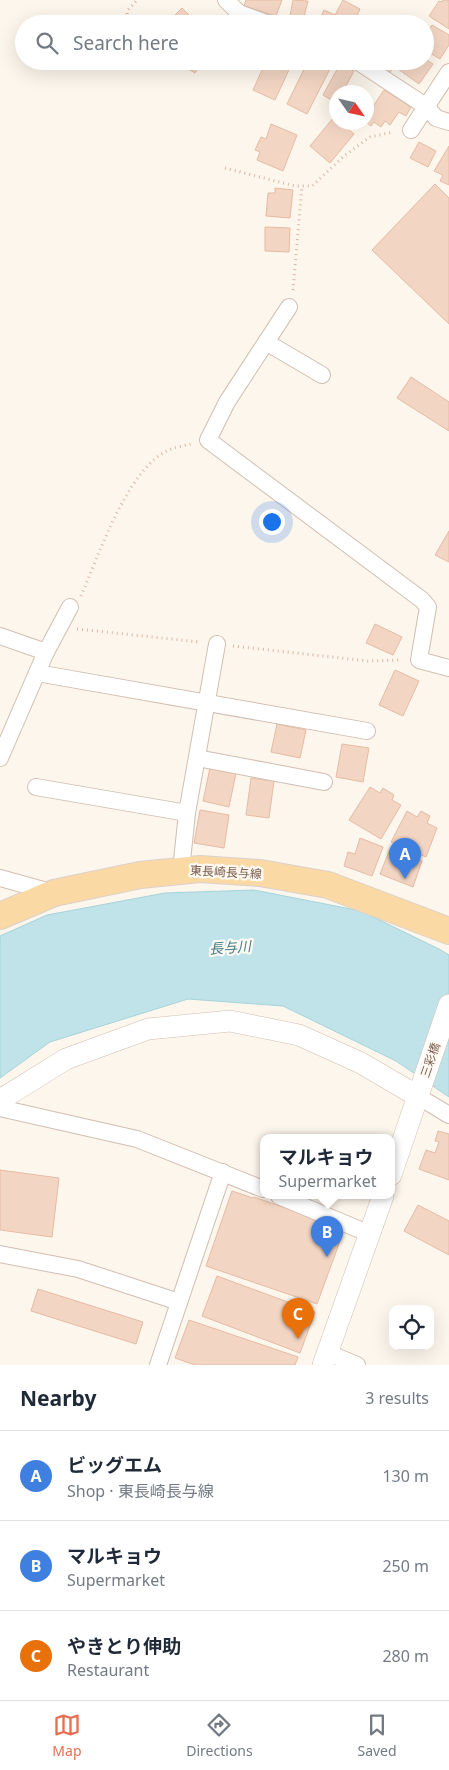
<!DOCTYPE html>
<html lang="en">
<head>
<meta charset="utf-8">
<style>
  :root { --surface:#fff; --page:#f6f6f7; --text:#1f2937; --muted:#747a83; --line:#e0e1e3; --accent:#e76f51 }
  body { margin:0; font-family:"Noto Sans","Noto Sans JP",sans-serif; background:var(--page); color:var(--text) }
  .controls { position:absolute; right:15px; bottom:15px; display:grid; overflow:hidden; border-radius:10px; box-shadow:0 5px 20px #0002 }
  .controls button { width:45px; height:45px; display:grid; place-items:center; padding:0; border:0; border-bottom:1px solid var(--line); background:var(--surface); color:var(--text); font:25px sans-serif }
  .compass { position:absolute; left:329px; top:85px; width:45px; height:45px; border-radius:50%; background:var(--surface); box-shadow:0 5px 20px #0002; rotate:124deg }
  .you { position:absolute; left:271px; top:521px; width:18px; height:18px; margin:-12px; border:4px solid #fff; border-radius:50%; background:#1a73e8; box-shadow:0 0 0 8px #1a73e833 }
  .badge { display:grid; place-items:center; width:32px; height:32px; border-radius:50%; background:var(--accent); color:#fff; font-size:16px; font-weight:700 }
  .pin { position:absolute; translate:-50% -41px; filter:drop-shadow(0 1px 2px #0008) }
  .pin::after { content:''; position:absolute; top:26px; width:18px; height:15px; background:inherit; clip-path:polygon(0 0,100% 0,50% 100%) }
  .popup { position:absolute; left:260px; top:1134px; width:135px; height:65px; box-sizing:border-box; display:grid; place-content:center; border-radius:10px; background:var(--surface); filter:drop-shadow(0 1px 4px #0005); font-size:16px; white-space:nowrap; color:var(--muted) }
  .popup b { font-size:19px; color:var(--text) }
  .popup::after { content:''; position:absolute; left:50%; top:100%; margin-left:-10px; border:10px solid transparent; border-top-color:var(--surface) }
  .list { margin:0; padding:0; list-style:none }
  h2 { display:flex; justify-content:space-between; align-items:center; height:65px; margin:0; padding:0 20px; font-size:21px }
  h2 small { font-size:16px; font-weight:400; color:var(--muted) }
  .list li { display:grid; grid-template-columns:32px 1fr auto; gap:15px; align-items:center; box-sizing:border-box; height:90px; padding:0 20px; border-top:1px solid var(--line) }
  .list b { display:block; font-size:19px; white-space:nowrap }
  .list p { margin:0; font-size:16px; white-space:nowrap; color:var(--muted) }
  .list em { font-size:16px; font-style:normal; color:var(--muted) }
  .icon { flex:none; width:28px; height:28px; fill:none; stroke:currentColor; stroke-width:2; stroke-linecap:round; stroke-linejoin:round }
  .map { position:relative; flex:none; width:449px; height:1365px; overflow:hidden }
  .search { position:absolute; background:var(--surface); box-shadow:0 5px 20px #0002; left:15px; right:15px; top:15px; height:55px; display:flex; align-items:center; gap:12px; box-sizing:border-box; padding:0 18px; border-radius:28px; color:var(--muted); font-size:19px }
  .sheet { height:335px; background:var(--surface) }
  nav { display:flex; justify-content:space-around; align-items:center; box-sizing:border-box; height:70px; border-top:1px solid var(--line); background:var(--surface); font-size:14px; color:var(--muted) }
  nav a { display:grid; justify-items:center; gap:2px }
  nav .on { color:var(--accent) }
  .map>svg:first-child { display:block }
  .water { fill:#bfe3e8; stroke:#a5d3da }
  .building { fill:#f3d5c3; stroke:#e6bba3 }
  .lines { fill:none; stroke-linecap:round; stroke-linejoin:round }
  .minor-casing { stroke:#d1beb0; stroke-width:18 }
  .tertiary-casing { stroke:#d1beb0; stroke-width:22 }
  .primary-casing { stroke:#dad1cd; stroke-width:28 }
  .path { stroke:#d9b8a5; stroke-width:3; stroke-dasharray:1 4; stroke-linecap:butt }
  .minor { stroke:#fff; stroke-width:16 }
  .tertiary { stroke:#fff; stroke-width:21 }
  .primary { stroke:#fbd9a5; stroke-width:26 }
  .labels { text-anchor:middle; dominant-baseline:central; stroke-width:4.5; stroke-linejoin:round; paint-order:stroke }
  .street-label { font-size:12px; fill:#7a5c4d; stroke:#fffaf3 }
  .water-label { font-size:14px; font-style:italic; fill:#437c86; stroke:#fffaf3 }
</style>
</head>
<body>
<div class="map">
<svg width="449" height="1365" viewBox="0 0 449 1365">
  <rect width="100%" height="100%" fill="#fdf6ec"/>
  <path class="water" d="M254,890L361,911L439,949L449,955V1097L396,1061L283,1006L188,999L50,1042L0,1078V936L47,915L165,893Z"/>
  <g class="building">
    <path d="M246,0H282L276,16L244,6Z"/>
    <path d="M293,0L308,1L302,24L296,23L298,17L290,16Z"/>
    <path d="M343,0L360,9L353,24H318L324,10L335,15Z"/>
    <path d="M443,0H449V29L429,16L439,1L442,2Z"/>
    <path d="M182,8L198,24H166Z"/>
    <path d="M99,18L100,24H70V23Z"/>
    <path d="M432,25L449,35V45L440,59L425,50L427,42L425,40V35Z"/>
    <path d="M425,59L433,64L419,84L398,69L403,61H425Z"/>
    <path d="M185,61L198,68L195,73L183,66Z"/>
    <path d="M266,61H293L275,100L253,90Z"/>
    <path d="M308,61H314L330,69L307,114L287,104Z"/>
    <path d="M373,61H397L389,74L372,63Z"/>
    <path d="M340,64L354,71L346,86L359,92H336V103L323,95Z"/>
    <path d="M384,90L411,107L406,116L399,112L390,125L385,121L381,127L374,122L371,126L366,122V117Z"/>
    <path d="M334,117L336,119V122H340L354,134L330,163L310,146Z"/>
    <path d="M271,124L297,135L283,171L257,160L260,152L255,150L261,137L266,139Z"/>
    <path d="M419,142L436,151L428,167L410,158Z"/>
    <path d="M449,146V185L440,181L443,175L434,171Z"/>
    <path d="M435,184L449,198V324L372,250Z"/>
    <path d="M275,188L293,190L290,218L266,216L268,193H275Z"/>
    <path d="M265,227L290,228L289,252L265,251Z"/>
    <path d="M411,377L449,402V431L397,398Z"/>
    <path d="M449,531V562L435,555Z"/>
    <path d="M375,624L402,637L393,655L366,643Z"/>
    <path d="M395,670L419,681L403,716L379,705Z"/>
    <path d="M277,724L306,730L300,758L271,752Z"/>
    <path d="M342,744L369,748L363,782L336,777Z"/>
    <path d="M210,768L236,773L229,807L203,801Z"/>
    <path d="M251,778L274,781L269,818L246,815Z"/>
    <path d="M370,787L380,793L383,788L394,795L392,800L401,805L381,839L349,820Z"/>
    <path d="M200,810L229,815L224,848L194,843Z"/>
    <path d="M407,811L417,817L421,811L430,816L427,823L437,828L426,857L391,842Z"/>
    <path d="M360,838L383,847L372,876L344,866L348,852L355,854Z"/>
    <path d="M390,849L422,861L413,887L380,874Z"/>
    <path d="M438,1131L449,1134V1180L419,1169L426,1150L435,1153L439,1142L435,1141Z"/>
    <path d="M0,1170L59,1178L52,1237L0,1230Z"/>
    <path d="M232,1191L253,1198L254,1197L334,1225L332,1229L343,1233L317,1304L206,1266Z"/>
    <path d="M418,1205L449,1221V1255L404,1231Z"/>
    <path d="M217,1276L315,1312L300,1353L202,1316Z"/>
    <path d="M38,1289L143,1322L136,1344L31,1311Z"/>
    <path d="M189,1320L298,1357L295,1365H195L175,1358Z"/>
  </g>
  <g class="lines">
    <g class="minor-casing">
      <g id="minor">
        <path d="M226,0L239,13L269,24"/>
        <path d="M357,61L427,107L436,118L449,122"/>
        <path d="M411,130L449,72"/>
        <path d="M289,307L227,402L208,440L422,600L428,607L419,660L449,668"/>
        <path d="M266,342L322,375"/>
        <path d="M0,636L46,652L0,758"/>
        <path d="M46,652L70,607"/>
        <path d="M37,673L367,731"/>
        <path d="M197,758L324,782"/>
        <path d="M36,787L187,813"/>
        <path d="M181,870L187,813L217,644"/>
        <path d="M0,878L54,893"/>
        <path d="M419,1097L449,1115"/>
        <path d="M0,1108L137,1139L263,1189"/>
        <path d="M279,1196L370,1234"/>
        <path d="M0,1254L78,1269L179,1302"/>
        <path d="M328,1353L357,1365"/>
        <path d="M158,1365L223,1172"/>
      </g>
    </g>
    <g class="tertiary-casing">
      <g id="tertiary">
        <path d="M0,1100L66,1059L148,1029L230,1021L299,1035L361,1063L419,1097"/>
        <path d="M391,1175L449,1005"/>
        <path d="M323,1365L383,1196"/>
      </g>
    </g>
    <g class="primary-casing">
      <path id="primary" d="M0,916L54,893L140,875L200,869L260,873L328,885L449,931"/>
    </g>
    <g class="path">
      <path d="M127,24V11L137,0"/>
      <path d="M140,61V62"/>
      <path d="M225,168L295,186H312L344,156L370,137L393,132"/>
      <path d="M293,290L302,186"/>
      <path d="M81,596C98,557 128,467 169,450C175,447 184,446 191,444"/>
      <path d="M77,629L200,642"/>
      <path d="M233,646L368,661L401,660"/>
    </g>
    <use href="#minor" class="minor"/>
    <use href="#tertiary" class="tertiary"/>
    <use href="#primary" class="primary"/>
  </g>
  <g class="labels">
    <g class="street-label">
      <text transform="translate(226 872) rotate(3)">東長崎長与線</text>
      <text transform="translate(430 1060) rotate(-71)">三彩橋</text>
    </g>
    <g class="water-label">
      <text transform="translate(230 947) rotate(-4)">長与川</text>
    </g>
  </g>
</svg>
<div class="controls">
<button><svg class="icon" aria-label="locate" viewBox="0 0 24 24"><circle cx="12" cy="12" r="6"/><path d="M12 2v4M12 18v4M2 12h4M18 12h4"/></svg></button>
</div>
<svg class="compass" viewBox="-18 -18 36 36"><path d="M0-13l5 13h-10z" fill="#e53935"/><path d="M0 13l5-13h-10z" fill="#747a83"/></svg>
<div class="you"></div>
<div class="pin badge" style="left:405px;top:879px;background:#3f7fe0">A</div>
<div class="pin badge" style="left:327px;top:1257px;background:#3f7fe0">B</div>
<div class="popup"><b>マルキョウ</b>Supermarket</div>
<div class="pin badge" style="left:298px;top:1339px;background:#e8710a">C</div>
<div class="search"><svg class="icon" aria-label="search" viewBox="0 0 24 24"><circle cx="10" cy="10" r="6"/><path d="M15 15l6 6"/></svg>Search here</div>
</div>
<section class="sheet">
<h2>Nearby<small>3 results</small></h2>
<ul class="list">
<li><span class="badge" style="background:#3f7fe0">A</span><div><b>ビッグエム</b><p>Shop · 東長崎長与線</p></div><em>130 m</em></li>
<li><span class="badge" style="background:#3f7fe0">B</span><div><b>マルキョウ</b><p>Supermarket</p></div><em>250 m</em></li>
<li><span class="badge" style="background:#e8710a">C</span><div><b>やきとり伸助</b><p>Restaurant</p></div><em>280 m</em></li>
</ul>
</section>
<nav>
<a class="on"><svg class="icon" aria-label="map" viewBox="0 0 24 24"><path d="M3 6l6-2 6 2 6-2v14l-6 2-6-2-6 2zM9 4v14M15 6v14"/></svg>Map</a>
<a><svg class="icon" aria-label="directions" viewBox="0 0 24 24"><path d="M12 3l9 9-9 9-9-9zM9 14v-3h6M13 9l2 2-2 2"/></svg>Directions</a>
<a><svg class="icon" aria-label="saved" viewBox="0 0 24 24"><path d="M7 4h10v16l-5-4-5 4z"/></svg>Saved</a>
</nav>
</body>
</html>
